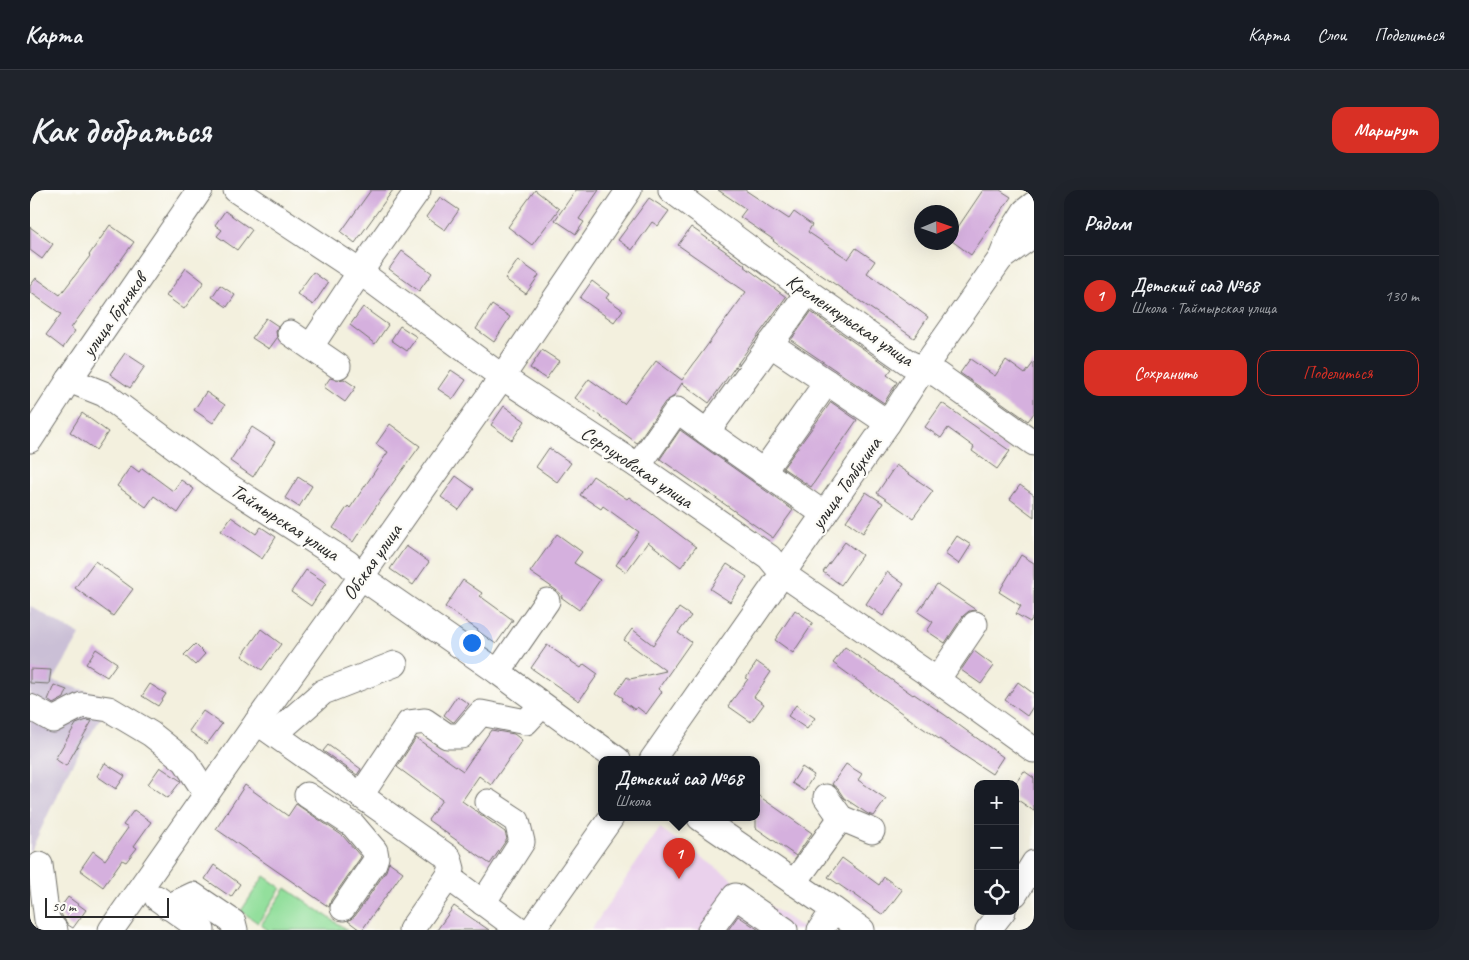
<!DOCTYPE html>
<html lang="ru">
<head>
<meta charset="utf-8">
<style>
  :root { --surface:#171b24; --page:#20242c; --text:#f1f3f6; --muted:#9ea1a6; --line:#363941; --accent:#d93025 }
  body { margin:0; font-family:Caveat,sans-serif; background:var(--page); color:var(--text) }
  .controls { position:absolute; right:15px; bottom:15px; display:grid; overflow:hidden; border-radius:10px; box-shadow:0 5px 20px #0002 }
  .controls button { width:45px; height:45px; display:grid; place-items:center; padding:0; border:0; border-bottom:1px solid var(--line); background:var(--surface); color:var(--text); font:25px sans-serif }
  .compass { position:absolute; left:884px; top:15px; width:45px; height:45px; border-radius:50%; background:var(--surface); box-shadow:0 5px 20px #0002; rotate:88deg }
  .scale { position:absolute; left:15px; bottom:12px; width:124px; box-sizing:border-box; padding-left:5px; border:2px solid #2b2b2b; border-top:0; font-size:14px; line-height:18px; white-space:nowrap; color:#2b2b2b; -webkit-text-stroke:4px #fdfcf7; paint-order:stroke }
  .you { position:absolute; left:441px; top:452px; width:18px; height:18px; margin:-12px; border:4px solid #fff; border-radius:50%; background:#1a73e8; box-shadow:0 0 0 8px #1a73e833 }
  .badge { display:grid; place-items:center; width:32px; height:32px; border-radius:50%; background:var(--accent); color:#fff; font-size:16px; font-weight:700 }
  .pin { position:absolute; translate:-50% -41px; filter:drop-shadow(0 1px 2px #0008) }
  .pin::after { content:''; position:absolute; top:26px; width:18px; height:15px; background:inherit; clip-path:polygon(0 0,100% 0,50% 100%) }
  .popup { position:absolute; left:568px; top:566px; width:162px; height:65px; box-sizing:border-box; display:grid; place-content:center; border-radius:10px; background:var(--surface); filter:drop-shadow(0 1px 4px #0005); font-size:16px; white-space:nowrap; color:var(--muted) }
  .popup b { font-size:19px; color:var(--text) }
  .popup::after { content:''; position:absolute; left:50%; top:100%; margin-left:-10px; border:10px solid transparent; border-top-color:var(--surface) }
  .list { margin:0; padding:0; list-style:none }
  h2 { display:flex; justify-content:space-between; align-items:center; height:65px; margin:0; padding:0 20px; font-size:21px }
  h2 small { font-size:16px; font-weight:400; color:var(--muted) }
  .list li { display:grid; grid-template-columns:32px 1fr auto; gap:15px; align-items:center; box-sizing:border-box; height:80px; padding:0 20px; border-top:1px solid var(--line) }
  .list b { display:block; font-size:19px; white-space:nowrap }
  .list p { margin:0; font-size:16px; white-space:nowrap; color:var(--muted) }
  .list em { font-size:16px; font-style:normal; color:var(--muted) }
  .actions { display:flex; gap:10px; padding:15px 20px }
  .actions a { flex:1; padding:11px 0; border:1px solid var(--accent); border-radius:15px; text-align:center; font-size:18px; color:var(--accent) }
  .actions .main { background:var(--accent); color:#fff }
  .icon { flex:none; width:28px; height:28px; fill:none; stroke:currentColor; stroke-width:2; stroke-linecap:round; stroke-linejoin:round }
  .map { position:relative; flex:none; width:1004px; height:740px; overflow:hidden; border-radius:15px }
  header { display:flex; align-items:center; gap:30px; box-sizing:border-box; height:70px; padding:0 25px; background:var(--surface); border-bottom:1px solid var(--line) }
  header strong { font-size:24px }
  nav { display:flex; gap:28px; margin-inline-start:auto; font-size:18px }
  .intro { display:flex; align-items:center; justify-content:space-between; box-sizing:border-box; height:120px; padding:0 30px }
  h1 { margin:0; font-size:35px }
  .button { padding:12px 22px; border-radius:15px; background:var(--accent); color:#fff; font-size:18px; font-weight:700 }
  main { display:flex; gap:30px; padding:0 30px }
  aside { flex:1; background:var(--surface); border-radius:15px; box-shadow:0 5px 20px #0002 }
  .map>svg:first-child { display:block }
  .built { fill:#ead1ec }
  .industrial { fill:#cabfd6 }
  .green { fill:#93df9c; stroke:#5f8564 }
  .building { fill:#d5b0de }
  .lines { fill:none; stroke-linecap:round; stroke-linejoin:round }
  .minor-casing { stroke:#71706a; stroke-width:27 }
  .minor { stroke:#fff; stroke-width:25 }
  .labels { text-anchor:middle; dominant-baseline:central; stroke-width:4.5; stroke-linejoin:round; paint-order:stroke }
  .street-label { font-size:20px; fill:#2b2b2b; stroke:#fdfcf7 }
</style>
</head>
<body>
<header>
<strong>Карта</strong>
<nav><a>Карта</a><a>Слои</a><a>Поделиться</a></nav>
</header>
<div class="intro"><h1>Как добраться</h1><a class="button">Маршрут</a></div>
<main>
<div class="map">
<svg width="1004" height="740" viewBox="0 0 1004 740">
  <rect width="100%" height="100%" fill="#fdfcf7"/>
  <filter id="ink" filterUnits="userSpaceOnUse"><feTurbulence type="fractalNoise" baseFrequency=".02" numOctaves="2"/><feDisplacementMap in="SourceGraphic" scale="10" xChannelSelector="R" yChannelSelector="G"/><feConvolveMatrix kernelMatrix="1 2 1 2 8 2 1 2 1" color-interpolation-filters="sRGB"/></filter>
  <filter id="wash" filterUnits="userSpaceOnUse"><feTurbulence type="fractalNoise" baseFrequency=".0096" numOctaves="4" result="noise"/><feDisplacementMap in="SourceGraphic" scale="20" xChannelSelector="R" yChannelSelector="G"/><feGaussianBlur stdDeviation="1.12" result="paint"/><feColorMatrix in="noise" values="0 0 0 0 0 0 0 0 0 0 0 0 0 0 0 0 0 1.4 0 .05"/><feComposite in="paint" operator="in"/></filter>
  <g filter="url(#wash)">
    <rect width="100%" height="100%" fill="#f3f0de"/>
    <path class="built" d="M630,638L775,740H561Z"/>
    <path class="industrial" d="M0,416L50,445L23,491L78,507L74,523L38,581L0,663Z"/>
    <g class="green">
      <path d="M234,686L251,698L228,733L211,721Z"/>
      <path d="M256,698L317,740H238L231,735Z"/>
    </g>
    <g id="blocks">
      <g class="building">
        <path d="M341,0H363L325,53L311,42Z"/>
        <path d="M505,0L529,19L502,55L478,37Z"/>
        <path d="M546,0H569L549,29L554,32L546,44L525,30Z"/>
        <path d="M688,0H715L759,29L764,22L782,35L778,42L818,69L826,58L845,71L837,83L898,127L884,148L762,65L743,51L744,50L710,27L716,19Z"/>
        <path d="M953,0H970L981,7L941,65L922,51V46Z"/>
        <path d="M410,7L429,20L415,40L396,27Z"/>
        <path d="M619,8L639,21L628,36L622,32L602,60L588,50Z"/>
        <path d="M195,21L222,40L207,60L187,46L192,40L185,35Z"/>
        <path d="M80,35L104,52L41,138L45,141L33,158L16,145L31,124L0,102V96L6,88L30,105L60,66L59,65Z"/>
        <path d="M0,37L23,54L12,69L0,60Z"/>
        <path d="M661,37L715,75L714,76L756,107L679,213L652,193L643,207L635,212L607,253L545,208L559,189L594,214L626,171L652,190L716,102L648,55Z"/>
        <path d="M372,61L402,83L389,101L359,79Z"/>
        <path d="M488,70L509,85L496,104L475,89Z"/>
        <path d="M156,78L174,92L154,119L136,106Z"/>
        <path d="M283,82L298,93L283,115L267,104Z"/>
        <path d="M562,91L579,104L576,108L593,120L584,132L550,108Z"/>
        <path d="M190,95L205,105L197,117L182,107Z"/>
        <path d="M462,115L480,127L464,152L446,139Z"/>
        <path d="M333,117L358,135L345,154L320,135Z"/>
        <path d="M781,122L862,179L857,185L867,192L854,213L761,150Z"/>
        <path d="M236,128L248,136L246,141L247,148L239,159L222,148Z"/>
        <path d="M370,136L387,147L377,161L361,150Z"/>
        <path d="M512,160L529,171L516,189L500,178Z"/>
        <path d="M95,163L115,176L100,198L80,184Z"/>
        <path d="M940,169L965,186L976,170L995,184L1004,172V223L998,231L930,183Z"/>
        <path d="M421,180L436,190L423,209L408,199Z"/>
        <path d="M300,188L307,190L314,189L326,197L315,212L294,197Z"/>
        <path d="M176,202L195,215L183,233L164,220Z"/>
        <path d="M801,212L827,230L781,297L753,278Z"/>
        <path d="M912,213L980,261L967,279L942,261L944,257L918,238L911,248L895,237Z"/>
        <path d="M474,216L495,231L482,250L461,235Z"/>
        <path d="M52,223L78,242L66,260L40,242Z"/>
        <path d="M360,234L390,256L349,312L323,352L303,338L318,316L320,318L358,262L346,254Z"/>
        <path d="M222,237L245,252L223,287L200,271Z"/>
        <path d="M650,240L763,320L743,348L630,269Z"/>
        <path d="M519,258L541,273L527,292L506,277Z"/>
        <path d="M866,275L903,301L883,328L847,303Z"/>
        <path d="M101,276L109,282L112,278L143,301L151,290L164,299L148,323L124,306L116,317L87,296Z"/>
        <path d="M426,286L444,299L429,320L411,307Z"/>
        <path d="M563,286L597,309L599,307L666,357L651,377L618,352L596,382L586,375L609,342L573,316L571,319L550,305Z"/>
        <path d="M268,287L282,296L269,317L255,308Z"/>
        <path d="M990,295L1004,305V327L980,309Z"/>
        <path d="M836,302L853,313L833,343L816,331Z"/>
        <path d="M201,327L226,344L231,337L246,347L232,369L191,341Z"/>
        <path d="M527,344L552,362L544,373L570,390L549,420L531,407L532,405L526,400L500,382Z"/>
        <path d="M927,346L941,355L929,374L915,364Z"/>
        <path d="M815,352L832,365L811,395L793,382Z"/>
        <path d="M376,356L399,372L383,395L360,379Z"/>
        <path d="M991,365L1004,373V425L1000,432L986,424L991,416L969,402Z"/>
        <path d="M65,371L103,399L83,426L45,398Z"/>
        <path d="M697,374L717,387L700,412L680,399Z"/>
        <path d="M276,380L296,393L281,416L261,402Z"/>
        <path d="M857,382L874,394L853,426L836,414Z"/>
        <path d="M433,390L452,403L450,406L483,430L466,454L448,441V440L415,417Z"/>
        <path d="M907,394L946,420L939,421L933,426L915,453L897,441L903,432L888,422Z"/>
        <path d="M649,418L661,426L648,443L661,452L628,499L632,502L616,524L607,517L605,520L592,510L593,508L586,503L597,487L600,489L636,481L594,450L602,439L623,455Z"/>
        <path d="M765,420L783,433L763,463L745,450Z"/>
        <path d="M231,439L251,454L232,480L212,466Z"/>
        <path d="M165,454L175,464L165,475L154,465Z"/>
        <path d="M517,455L551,478L554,474L568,484L549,511L501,478Z"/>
        <path d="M815,457L883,505L884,504L915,525L973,567L962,584L891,537L803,473Z"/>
        <path d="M66,459L87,473L77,487L56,474Z"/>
        <path d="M944,461L964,476L951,494L931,480Z"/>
        <path d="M727,472L741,482L724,507L734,514L721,532L698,516L718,489L716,488Z"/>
        <path d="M0,479L21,480L19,494L0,493Z"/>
        <path d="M988,492L1004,504V515L997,526L975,510Z"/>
        <path d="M120,494L136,504L128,516L112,506Z"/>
        <path d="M24,495L37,500L34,508L23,514L18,510Z"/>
        <path d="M427,506L439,514L424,532H423L414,525Z"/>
        <path d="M766,515L785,528L777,539L758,526Z"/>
        <path d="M173,521L192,534L177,554L159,541Z"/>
        <path d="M57,530L62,531L36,576L25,569L46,534Z"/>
        <path d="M461,540L484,544L492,550L461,595L449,586L432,611L475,642L477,649L460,674L398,630L412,610L367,577L386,548L433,581Z"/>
        <path d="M298,555L331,579L327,585L293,561Z"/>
        <path d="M75,573L95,586L86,599L67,586Z"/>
        <path d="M816,574L832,584L828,590L856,609L844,626L838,624L814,608L808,599L802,594Z"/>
        <path d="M130,577L151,591L138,608L118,594Z"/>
        <path d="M772,577L784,585L774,601L762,593Z"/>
        <path d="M994,581L1004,588V621L985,608V594Z"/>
        <path d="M215,595L258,626L266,614L313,646L331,667L301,710L299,717L186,639Z"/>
        <path d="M726,604L782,643L766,666L726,638Z"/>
        <path d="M104,620L121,632L104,656L107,658L96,672L92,670L73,697L50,680L63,661L75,670L98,638L93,635Z"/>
        <path d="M812,668L849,695L854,687L872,700L853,725L821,702V703L798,687Z"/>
        <path d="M359,672L373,682L332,740H330L318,731L325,726L356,681Z"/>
        <path d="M184,675L210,694L201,707L175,689Z"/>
        <path d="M38,707L56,720L43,738L38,735L31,724L30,718Z"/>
        <path d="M424,716L459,740H407Z"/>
        <path d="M708,726L729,740H698Z"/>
      </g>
    </g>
  </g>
  <g filter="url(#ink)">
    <use href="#blocks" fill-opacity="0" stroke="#71706a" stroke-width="1"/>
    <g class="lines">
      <g class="minor-casing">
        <g id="minor">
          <path d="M206,0L330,82L472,187L608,276L739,367L753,384L907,490L1004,560"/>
          <path d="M641,0L778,102L879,173L908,185L1004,253"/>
          <path d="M971,68L999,48L1004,40"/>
          <path d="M778,102L677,242L794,324"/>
          <path d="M260,143L308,176"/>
          <path d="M740,154L858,233"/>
          <path d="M281,156L330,82L388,0"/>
          <path d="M39,190L74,204L191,291L318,373L331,387L468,482L588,570"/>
          <path d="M0,250L39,190L170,0"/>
          <path d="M608,276L647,220L677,242"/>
          <path d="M733,282L797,192"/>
          <path d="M468,482L517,411"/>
          <path d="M907,490L945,434"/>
          <path d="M0,517L23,530L52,515L79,519L121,544L155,571L176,603"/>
          <path d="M227,532L419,668L422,679L418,687L381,740"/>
          <path d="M245,544L293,502L365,474"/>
          <path d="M622,570L858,233L893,179L971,68L981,43L995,21L1004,14"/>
          <path d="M277,605L323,635L345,661L346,667L344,673L313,718"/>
          <path d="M331,605L379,533L395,531L417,546H431L451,523L496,532L512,515"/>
          <path d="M796,607L811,628L842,641"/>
          <path d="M670,628L804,720L832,740"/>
          <path d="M10,675L17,730L25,740"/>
          <path d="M418,687L490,740"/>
          <path d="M764,693L811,628"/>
          <path d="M985,704L1004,673"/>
          <path d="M127,708L172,740"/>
          <path d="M453,713L492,652L487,631L458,612"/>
          <path d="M138,717L163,705L203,732L205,740"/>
          <path d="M81,740L227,532L331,387L472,187L599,0"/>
          <path d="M502,740L581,628"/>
          <path d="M680,740L705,706L755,740"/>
          <path d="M790,740L804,720"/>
          <path d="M958,740L973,721"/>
        </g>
      </g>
      <use href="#minor" class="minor"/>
    </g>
  </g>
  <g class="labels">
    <g class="street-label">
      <text transform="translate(84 125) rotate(-55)">улица Горняков</text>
      <text transform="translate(820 130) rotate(34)">Кременкульская улица</text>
      <text transform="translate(607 277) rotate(34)">Серпуховская улица</text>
      <text transform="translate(816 293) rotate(-55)">улица Толбухина</text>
      <text transform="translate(255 332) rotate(33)">Таймырская улица</text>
      <text transform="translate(342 372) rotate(-55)">Обская улица</text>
    </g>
  </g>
</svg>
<div class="controls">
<button>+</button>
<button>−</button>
<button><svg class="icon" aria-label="locate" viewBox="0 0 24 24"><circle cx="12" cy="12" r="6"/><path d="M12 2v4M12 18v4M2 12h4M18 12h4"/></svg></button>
</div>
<svg class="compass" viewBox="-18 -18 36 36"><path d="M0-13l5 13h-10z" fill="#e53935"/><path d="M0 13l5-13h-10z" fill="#9ea1a6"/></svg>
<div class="scale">50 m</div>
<div class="you"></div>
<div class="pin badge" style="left:649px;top:689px">1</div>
<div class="popup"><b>Детский сад №68</b>Школа</div>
</div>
<aside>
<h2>Рядом<small></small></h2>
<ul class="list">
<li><span class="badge">1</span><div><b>Детский сад №68</b><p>Школа · Таймырская улица</p></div><em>130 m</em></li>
</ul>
<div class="actions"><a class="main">Сохранить</a><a>Поделиться</a></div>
</aside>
</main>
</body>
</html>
